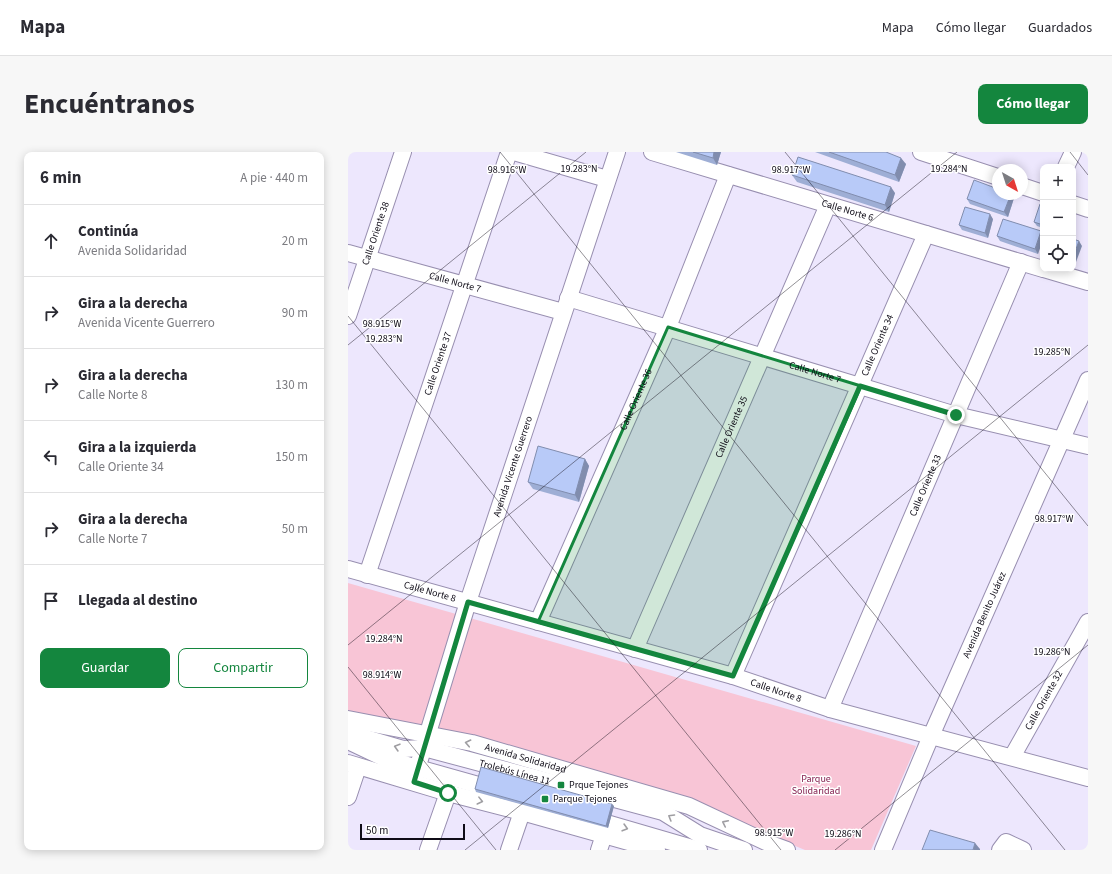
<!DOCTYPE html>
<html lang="es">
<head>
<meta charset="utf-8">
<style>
  :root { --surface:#fff; --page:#f7f7f7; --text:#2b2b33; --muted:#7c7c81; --line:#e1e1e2; --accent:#14863e }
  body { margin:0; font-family:"Source Sans 3",sans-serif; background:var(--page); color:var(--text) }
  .controls { position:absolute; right:12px; top:12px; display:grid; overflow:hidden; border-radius:8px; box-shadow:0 2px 10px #0003 }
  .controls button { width:36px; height:36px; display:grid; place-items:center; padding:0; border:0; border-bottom:1px solid var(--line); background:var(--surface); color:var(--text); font:20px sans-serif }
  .compass { position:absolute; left:644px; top:12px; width:36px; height:36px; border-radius:50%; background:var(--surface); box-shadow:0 2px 10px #0003; rotate:141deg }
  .scale { position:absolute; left:12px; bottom:10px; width:105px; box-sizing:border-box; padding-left:4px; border:2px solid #0f0c17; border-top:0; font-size:11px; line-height:14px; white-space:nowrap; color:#0f0c17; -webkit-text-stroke:3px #fff; paint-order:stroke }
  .stop { position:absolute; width:12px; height:12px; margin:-9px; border:3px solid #14863e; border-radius:50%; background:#fff }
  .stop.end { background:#14863e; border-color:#fff; box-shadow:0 1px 4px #0008 }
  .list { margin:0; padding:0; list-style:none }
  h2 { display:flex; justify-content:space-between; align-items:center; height:52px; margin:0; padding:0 16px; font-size:17px }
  h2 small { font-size:13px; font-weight:400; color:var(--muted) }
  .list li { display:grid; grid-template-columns:26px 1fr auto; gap:12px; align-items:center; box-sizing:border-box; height:72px; padding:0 16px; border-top:1px solid var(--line) }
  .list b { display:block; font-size:15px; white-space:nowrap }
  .list p { margin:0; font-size:13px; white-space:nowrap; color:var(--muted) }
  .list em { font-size:13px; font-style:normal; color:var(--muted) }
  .actions { display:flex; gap:8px; padding:12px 16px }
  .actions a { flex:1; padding:9px 0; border:1px solid var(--accent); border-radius:8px; text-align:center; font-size:14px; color:var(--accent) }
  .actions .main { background:var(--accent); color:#fff }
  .icon { flex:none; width:22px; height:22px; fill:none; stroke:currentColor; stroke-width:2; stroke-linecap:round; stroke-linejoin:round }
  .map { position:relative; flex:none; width:740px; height:698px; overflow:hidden; border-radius:8px }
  header { display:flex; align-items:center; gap:24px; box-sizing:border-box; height:56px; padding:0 20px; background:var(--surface); border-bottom:1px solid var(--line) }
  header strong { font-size:19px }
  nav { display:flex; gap:22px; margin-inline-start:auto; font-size:14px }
  .intro { display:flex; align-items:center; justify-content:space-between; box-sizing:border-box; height:96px; padding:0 24px }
  h1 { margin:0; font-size:28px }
  .button { padding:10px 18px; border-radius:8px; background:var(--accent); color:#fff; font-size:14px; font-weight:700 }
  main { display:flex; gap:24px; padding:0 24px }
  aside { flex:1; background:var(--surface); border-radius:8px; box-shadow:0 2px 10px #0003 }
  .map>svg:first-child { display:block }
  .green { fill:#f8c5d6 }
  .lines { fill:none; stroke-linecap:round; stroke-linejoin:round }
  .minor-casing { stroke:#988fb0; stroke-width:18 }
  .minor { stroke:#fff; stroke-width:16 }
  .wall { fill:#9eaed5 }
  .shaded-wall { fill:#818dae }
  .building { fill:#b8caf8; stroke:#818dae }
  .oneway { stroke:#9f9ea2 }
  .route { stroke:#14863e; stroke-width:5 }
  .marked { fill:#14863e; fill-opacity:0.2; stroke:#14863e; stroke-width:3; stroke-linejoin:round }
  .ticks { fill:none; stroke:#0f0c17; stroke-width:1; stroke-opacity:0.45 }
  .poi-dot { fill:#14863e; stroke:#fff; stroke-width:1.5 }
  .labels { text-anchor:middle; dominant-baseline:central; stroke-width:3; stroke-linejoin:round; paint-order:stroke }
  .street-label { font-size:10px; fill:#0f0c17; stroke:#fff }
  .park-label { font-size:10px; fill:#831e4e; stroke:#fff }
  .poi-label { font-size:10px; fill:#0f0c17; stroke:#fff; text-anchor:start }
  .ticks-label { font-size:10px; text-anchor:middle; fill:#0f0c17; stroke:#fff; stroke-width:3; stroke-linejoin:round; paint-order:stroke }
</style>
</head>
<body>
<header>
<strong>Mapa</strong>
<nav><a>Mapa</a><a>Cómo llegar</a><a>Guardados</a></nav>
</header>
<div class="intro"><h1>Encuéntranos</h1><a class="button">Cómo llegar</a></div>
<main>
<aside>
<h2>6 min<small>A pie · 440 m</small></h2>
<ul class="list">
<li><svg class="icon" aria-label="ahead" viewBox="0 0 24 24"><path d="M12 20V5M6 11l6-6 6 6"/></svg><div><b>Continúa</b><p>Avenida Solidaridad</p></div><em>20 m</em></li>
<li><svg class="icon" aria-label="right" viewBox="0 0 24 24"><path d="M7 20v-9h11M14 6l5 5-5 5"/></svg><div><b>Gira a la derecha</b><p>Avenida Vicente Guerrero</p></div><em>90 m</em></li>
<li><svg class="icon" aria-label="right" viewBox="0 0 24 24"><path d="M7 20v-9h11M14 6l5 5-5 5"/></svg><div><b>Gira a la derecha</b><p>Calle Norte 8</p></div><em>130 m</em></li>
<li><svg class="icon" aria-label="left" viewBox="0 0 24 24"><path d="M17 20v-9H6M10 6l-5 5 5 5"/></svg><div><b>Gira a la izquierda</b><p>Calle Oriente 34</p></div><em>150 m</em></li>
<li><svg class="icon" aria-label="right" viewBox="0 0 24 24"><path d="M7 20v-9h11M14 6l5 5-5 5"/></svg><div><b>Gira a la derecha</b><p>Calle Norte 7</p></div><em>50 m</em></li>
<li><svg class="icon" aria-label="arrive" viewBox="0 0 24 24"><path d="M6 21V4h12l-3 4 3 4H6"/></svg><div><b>Llegada al destino</b></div></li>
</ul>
<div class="actions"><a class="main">Guardar</a><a>Compartir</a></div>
</aside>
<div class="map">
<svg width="740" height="698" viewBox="0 0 740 698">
  <rect width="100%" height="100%" fill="#ede7fd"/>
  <path class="green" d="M0,431L568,594L523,698H457L423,684L0,563Z"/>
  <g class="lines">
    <g class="minor-casing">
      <g id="minor">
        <path d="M166,0L259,27"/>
        <path id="s1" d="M304,0L695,117"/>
        <path d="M573,0L650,25"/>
        <path d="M718,15L725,0"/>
        <path d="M674,34L695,41"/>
        <path d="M725,52L740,57"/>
        <path id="s2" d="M0,101L215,160"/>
        <path d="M696,117L740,130"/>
        <path id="s3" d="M220,146L608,263L740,294"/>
        <path id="s4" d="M0,164L55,0"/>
        <path id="s5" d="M0,417L385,524L482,557L740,626"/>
        <path id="s6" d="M19,423L161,0"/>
        <path id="s7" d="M190,470L320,175L380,23"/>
        <path id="s8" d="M287,497L480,53"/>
        <path id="s9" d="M385,524L578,82"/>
        <path id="s10" d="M482,557L673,110"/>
        <path id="s11" d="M0,567L124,591L341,654L420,691L439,698"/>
        <path id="s12" d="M0,581L55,597L76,596L315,660L352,683L396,698"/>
        <path d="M0,589L38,607L148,638"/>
        <path id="s13" d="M664,605L740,470"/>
        <path d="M0,611L100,641L174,660L309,698"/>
        <path id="s14" d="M65,630L120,450L269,0"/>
        <path d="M0,645L10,615"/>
        <path d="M241,666L351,698"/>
        <path d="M80,698L100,641"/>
        <path d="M161,698L174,660"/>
        <path d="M251,698L256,683"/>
        <path id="s15" d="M535,698L583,584L740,228"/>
        <path d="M652,698L658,690L675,698"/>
      </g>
    </g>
    <use href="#minor" class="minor"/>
  </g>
  <g class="wall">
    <path d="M328,0H373L369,13Z"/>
    <path d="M467,0H538L558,12L551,30Z"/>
    <path d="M444,23L547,41L541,60L449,30Z"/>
    <path d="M666,46L660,65L622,52L619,47Z"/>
    <path d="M695,53V76L689,74L686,70Z"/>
    <path d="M645,67L640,86L614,78L611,73Z"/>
    <path d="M693,79L690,102L652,89L649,84Z"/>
    <path d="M237,307L241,314L231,350L185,337L180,330Z"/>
    <path d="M127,637L266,654L260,676L128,640Z"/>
  </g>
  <g class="shaded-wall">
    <path d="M366,0H373L369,13L365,6Z"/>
    <path d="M553,6L558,12L551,30L547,23Z"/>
    <path d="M543,35L547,41L541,60L537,53Z"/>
    <path d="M663,42H664L666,46L660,65L656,60Z"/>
    <path d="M642,62L645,67L640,86L637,81Z"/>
    <path d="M725,63L728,67L725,76Z"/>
    <path d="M693,79L695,82V88L690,102L687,97Z"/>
    <path d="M731,89L734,94L728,110L725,105Z"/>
    <path d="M237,307L241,314L231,350L227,343Z"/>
    <path d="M264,652L266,654L260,676L258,674Z"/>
    <path d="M627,691L632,697V698H625Z"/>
  </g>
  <g class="building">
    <path d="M345,0H366L365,6Z"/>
    <path d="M481,0H538L553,6L547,23Z"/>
    <path d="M450,5L543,35L537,53L444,23Z"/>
    <path d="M626,28L650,37V42H663L656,60L619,47Z"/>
    <path d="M692,52L695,53V73L686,70Z"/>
    <path d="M617,55L642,62L637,81L611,73Z"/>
    <path d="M655,67L693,79L687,97L649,84Z"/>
    <path d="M725,87L731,89L725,105Z"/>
    <path d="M190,294L237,307L227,343L180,330Z"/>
    <path d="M133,615L264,652L258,674L127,637Z"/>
    <path d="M582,678L627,691L625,698H574Z"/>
  </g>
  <defs><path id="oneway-chevron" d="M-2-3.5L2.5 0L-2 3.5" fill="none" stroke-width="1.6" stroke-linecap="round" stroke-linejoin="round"/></defs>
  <g class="oneway">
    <use href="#oneway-chevron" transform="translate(120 591) rotate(-168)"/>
    <use href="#oneway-chevron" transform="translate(49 595) rotate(-164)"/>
    <use href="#oneway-chevron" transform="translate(132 649) rotate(14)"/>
    <use href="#oneway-chevron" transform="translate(323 665) rotate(-149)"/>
    <use href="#oneway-chevron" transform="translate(377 671) rotate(-154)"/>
    <use href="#oneway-chevron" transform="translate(277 676) rotate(16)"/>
  </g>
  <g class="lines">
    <path class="route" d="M100,641L66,630L120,450L385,524L512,234L608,263"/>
  </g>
  <path class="marked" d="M320,175L513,234L385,524L190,470Z"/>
  <path class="ticks" d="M152,0L717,698M437,0L740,374M722,0L740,23M0,164L433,698M0,193L238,0M0,493L609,0M0,515L148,698M117,698L740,193M487,698L740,493"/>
  <g class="poi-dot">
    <rect x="209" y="629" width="8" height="8" rx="2"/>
    <rect x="193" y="643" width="8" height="8" rx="2"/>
  </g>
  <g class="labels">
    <g class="street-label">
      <text stroke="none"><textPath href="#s1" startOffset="204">Calle Norte 6</textPath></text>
      <text stroke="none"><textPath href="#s4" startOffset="87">Calle Oriente 38</textPath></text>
      <text stroke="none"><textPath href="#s2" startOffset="111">Calle Norte 7</textPath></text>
      <text stroke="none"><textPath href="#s9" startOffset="361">Calle Oriente 34</textPath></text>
      <text stroke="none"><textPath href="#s6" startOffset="223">Calle Oriente 37</textPath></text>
      <text stroke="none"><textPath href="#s3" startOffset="258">Calle Norte 7</textPath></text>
      <text stroke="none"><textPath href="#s7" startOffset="243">Calle Oriente 36</textPath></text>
      <text stroke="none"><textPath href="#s8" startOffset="242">Calle Oriente 35</textPath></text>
      <text stroke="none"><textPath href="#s14" startOffset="331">Avenida Vicente Guerrero</textPath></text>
      <text stroke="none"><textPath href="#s10" startOffset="243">Calle Oriente 33</textPath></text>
      <text stroke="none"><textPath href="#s5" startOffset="85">Calle Norte 8</textPath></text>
      <text stroke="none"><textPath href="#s15" startOffset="256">Avenida Benito Juárez</textPath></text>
      <text stroke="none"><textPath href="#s5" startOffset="445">Calle Norte 8</textPath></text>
      <text stroke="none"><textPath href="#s13" startOffset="65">Calle Oriente 32</textPath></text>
      <text stroke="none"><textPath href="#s11" startOffset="182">Avenida Solidaridad</textPath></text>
      <text stroke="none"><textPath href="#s12" startOffset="172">Trolebús Línea 11</textPath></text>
    </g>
    <g class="park-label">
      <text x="468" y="627">Parque<tspan x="468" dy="12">Solidaridad</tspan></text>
    </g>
    <g class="poi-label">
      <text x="221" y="633">Prque Tejones</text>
      <text x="205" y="647">Parque Tejones</text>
    </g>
  </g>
  <g class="ticks-label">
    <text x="231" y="20">19.283°N</text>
    <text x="601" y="20">19.284°N</text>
    <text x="159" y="21">98.916°W</text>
    <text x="443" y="21">98.917°W</text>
    <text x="34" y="175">98.915°W</text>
    <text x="36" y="190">19.283°N</text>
    <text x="704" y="203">19.285°N</text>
    <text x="706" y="370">98.917°W</text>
    <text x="36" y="490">19.284°N</text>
    <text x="704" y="503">19.286°N</text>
    <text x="34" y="526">98.914°W</text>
    <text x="426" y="684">98.915°W</text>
    <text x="495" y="685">19.286°N</text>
  </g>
</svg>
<div class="controls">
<button>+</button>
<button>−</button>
<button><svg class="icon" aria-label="locate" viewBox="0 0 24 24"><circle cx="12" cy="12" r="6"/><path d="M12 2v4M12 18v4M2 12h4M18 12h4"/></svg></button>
</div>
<svg class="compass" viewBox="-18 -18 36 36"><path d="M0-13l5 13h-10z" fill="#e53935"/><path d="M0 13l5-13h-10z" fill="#7c7c81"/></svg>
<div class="scale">50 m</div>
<div class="stop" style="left:100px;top:641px"></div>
<div class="stop end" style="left:608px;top:263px"></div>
</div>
</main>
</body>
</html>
